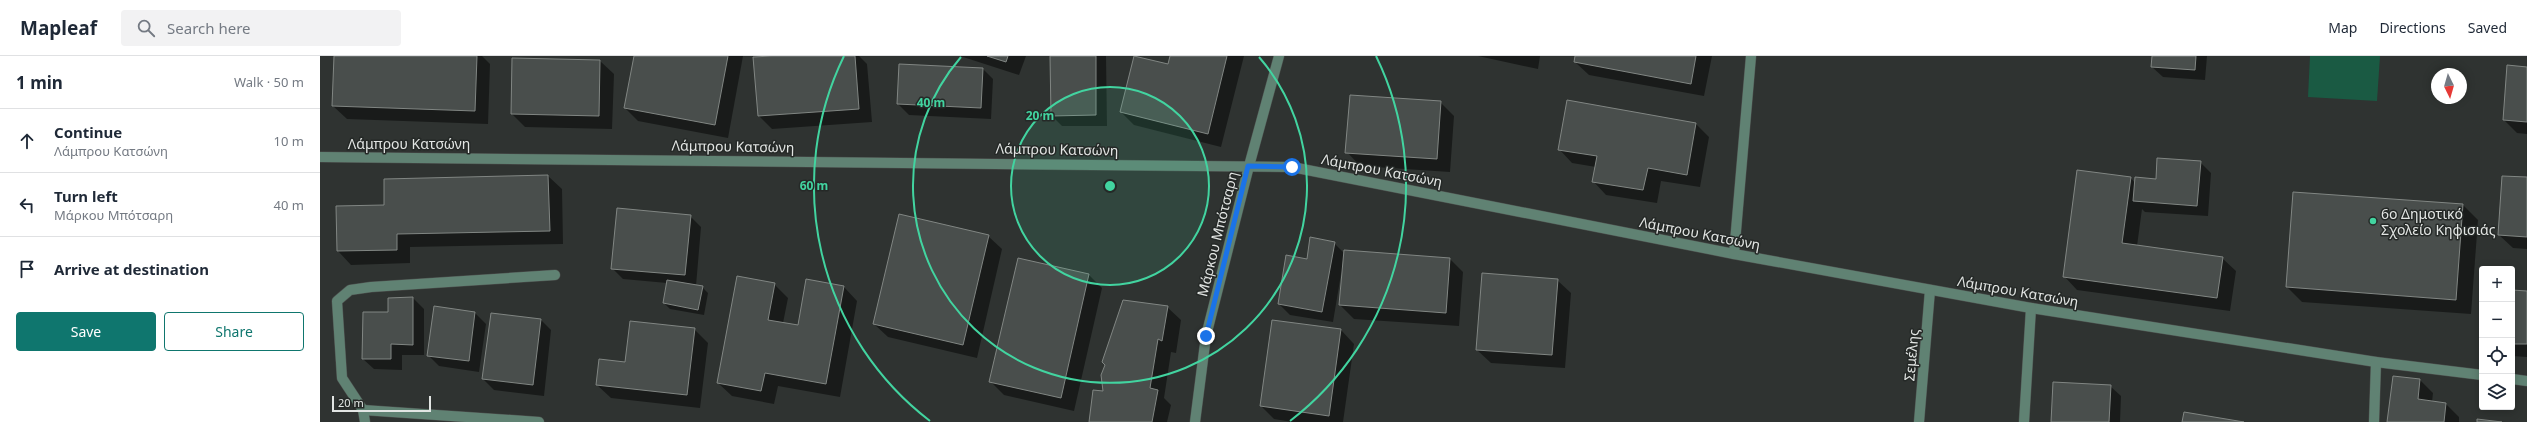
<!DOCTYPE html>
<html lang="en">
<head>
<meta charset="utf-8">
<style>
  :root { --surface:#fff; --page:#f2f2f3; --text:#1f2937; --muted:#747a83; --line:#e0e1e3; --accent:#0f766e }
  body { margin:0; font-family:"Noto Sans",sans-serif; background:var(--page); color:var(--text) }
  .controls { position:absolute; right:12px; bottom:12px; display:grid; overflow:hidden; border-radius:4px; box-shadow:0 2px 10px #0003 }
  .controls button { width:36px; height:36px; display:grid; place-items:center; padding:0; border:0; border-bottom:1px solid var(--line); background:var(--surface); color:var(--text); font:20px sans-serif }
  .compass { position:absolute; left:2111px; top:12px; width:36px; height:36px; border-radius:50%; background:var(--surface); box-shadow:0 2px 10px #0003; rotate:175deg }
  .scale { position:absolute; left:12px; bottom:10px; width:99px; box-sizing:border-box; padding-left:4px; border:2px solid #e2e5e3; border-top:0; font-size:11px; line-height:14px; white-space:nowrap; color:#e2e5e3; -webkit-text-stroke:3px #252927; paint-order:stroke }
  .stop { position:absolute; width:12px; height:12px; margin:-9px; border:3px solid #1a73e8; border-radius:50%; background:#fff }
  .stop.end { background:#1a73e8; border-color:#fff; box-shadow:0 1px 4px #0008 }
  .list { margin:0; padding:0; list-style:none }
  h2 { display:flex; justify-content:space-between; align-items:center; height:52px; margin:0; padding:0 16px; font-size:17px }
  h2 small { font-size:13px; font-weight:400; color:var(--muted) }
  .list li { display:grid; grid-template-columns:26px 1fr auto; gap:12px; align-items:center; box-sizing:border-box; height:64px; padding:0 16px; border-top:1px solid var(--line) }
  .list b { display:block; font-size:15px; white-space:nowrap }
  .list p { margin:0; font-size:13px; white-space:nowrap; color:var(--muted) }
  .list em { font-size:13px; font-style:normal; color:var(--muted) }
  .actions { display:flex; gap:8px; padding:12px 16px }
  .actions a { flex:1; padding:9px 0; border:1px solid var(--accent); border-radius:4px; text-align:center; font-size:14px; color:var(--accent) }
  .actions .main { background:var(--accent); color:#fff }
  .icon { flex:none; width:22px; height:22px; fill:none; stroke:currentColor; stroke-width:2; stroke-linecap:round; stroke-linejoin:round }
  .map { position:relative; flex:none; width:2207px; height:366px; overflow:hidden }
  header { display:flex; align-items:center; gap:24px; box-sizing:border-box; height:56px; padding:0 20px; background:var(--surface); border-bottom:1px solid var(--line) }
  header strong { font-size:19px }
  nav { display:flex; gap:22px; margin-inline-start:auto; font-size:14px }
  .search { width:280px; height:36px; background:var(--page); display:flex; align-items:center; gap:10px; box-sizing:border-box; padding:0 14px; border-radius:4px; color:var(--muted); font-size:15px }
  main { display:flex }
  aside { flex:1; background:var(--surface) }
  .map>svg:first-child { display:block }
  .green { fill:#1a5a43 }
  .shadow { fill:#0007 }
  .building { fill:#494e4c; stroke:#818683 }
  .lines { fill:none; stroke-linecap:round; stroke-linejoin:round }
  .minor-casing { stroke:#4c4f4d; stroke-width:11 }
  .minor { stroke:#608273; stroke-width:10 }
  .route { stroke:#1a73e8; stroke-width:5 }
  .ring { fill:none; stroke:#42d4a0; stroke-width:2 }
  .poi-dot { fill:#42d4a0; stroke:#252927; stroke-width:1.5 }
  .labels { text-anchor:middle; dominant-baseline:central; stroke-width:3; stroke-linejoin:round; paint-order:stroke }
  .street-label { font-size:14px; fill:#e2e5e3; stroke:#252927 }
  .poi-label { font-size:14px; fill:#e2e5e3; stroke:#252927; text-anchor:start }
  .centre { fill:#42d4a0; stroke:#252927; stroke-width:2 }
  .ring-label { font-size:12px; text-anchor:middle; font-weight:bold; fill:#42d4a0; stroke:#252927; stroke-width:3; stroke-linejoin:round; paint-order:stroke }
</style>
</head>
<body>
<header>
<strong>Mapleaf</strong>
<div class="search"><svg class="icon" aria-label="search" viewBox="0 0 24 24"><circle cx="10" cy="10" r="6"/><path d="M15 15l6 6"/></svg>Search here</div>
<nav><a>Map</a><a>Directions</a><a>Saved</a></nav>
</header>
<main>
<aside>
<h2>1 min<small>Walk · 50 m</small></h2>
<ul class="list">
<li><svg class="icon" aria-label="ahead" viewBox="0 0 24 24"><path d="M12 20V5M6 11l6-6 6 6"/></svg><div><b>Continue</b><p>Λάμπρου Κατσώνη</p></div><em>10 m</em></li>
<li><svg class="icon" aria-label="left" viewBox="0 0 24 24"><path d="M17 20v-9H6M10 6l-5 5 5 5"/></svg><div><b>Turn left</b><p>Μάρκου Μπότσαρη</p></div><em>40 m</em></li>
<li><svg class="icon" aria-label="arrive" viewBox="0 0 24 24"><path d="M6 21V4h12l-3 4 3 4H6"/></svg><div><b>Arrive at destination</b></div></li>
</ul>
<div class="actions"><a class="main">Save</a><a>Share</a></div>
</aside>
<div class="map">
<svg width="2207" height="366" viewBox="0 0 2207 366">
  <rect width="100%" height="100%" fill="#2f3331"/>
  <path class="green" d="M1990,0H2060L2057,45L1988,41Z"/>
  <g class="shadow">
    <path d="M15,0H162L170,8L168,68L27,63L13,50Z"/>
    <path d="M315,0H423L408,82L318,65L305,52Z"/>
    <path d="M466,0H539L547,8L552,66L452,73L439,60Z"/>
    <path d="M640,0H706L699,19Z"/>
    <path d="M731,0H786L787,70H742L732,60Z"/>
    <path d="M851,0H924L901,91L814,69L801,56L848,9Z"/>
    <path d="M1158,0H1220L1218,13Z"/>
    <path d="M1256,0H1392L1384,40L1269,19L1255,6Z"/>
    <path d="M1833,0H1887L1885,24L1843,21L1832,11Z"/>
    <path d="M193,3L280,5L294,18L292,73L205,71L192,58Z"/>
    <path d="M2207,12V78L2197,77L2184,64Z"/>
    <path d="M663,13L673,23L671,63L589,59L578,48Z"/>
    <path d="M1120,46L1134,60L1130,116L1040,110L1027,96Z"/>
    <path d="M1376,68L1389,81L1380,131L1341,125L1337,147L1286,139L1273,125L1276,111L1252,107L1239,93Z"/>
    <path d="M1880,106L1891,117L1888,160L1825,156L1822,153L1817,190L1902,202L1916,215L1910,255L1757,234L1744,220L1811,122L1815,127L1837,124Z"/>
    <path d="M228,120L242,133L243,188L90,191V207L31,209L18,195L17,151L65,150V124Z"/>
    <path d="M2207,122V193L2193,192L2179,179Z"/>
    <path d="M2143,149L2158,164L2151,258L1982,246L1967,231Z"/>
    <path d="M370,160L381,171L376,230L382,231L388,237L384,259L350,253L344,247L347,227L303,223L292,212Z"/>
    <path d="M668,180L682,193L657,302L568,281L554,268Z"/>
    <path d="M1014,187L1024,197L1130,203L1143,216L1139,270L1034,263L1020,249L1021,218L1013,266L970,259L959,248L987,204Z"/>
    <path d="M769,219L782,232L754,355L684,339L670,325Z"/>
    <path d="M1237,224L1251,237L1245,312L1171,307L1157,294Z"/>
    <path d="M454,228L468,242L463,267L479,270L524,231L537,245L520,341L458,330L454,348L412,340L398,327Z"/>
    <path d="M2192,235L2207,236V301L2192,300Z"/>
    <path d="M93,242L104,253V299H82V314L54,313L43,303L69,257Z"/>
    <path d="M847,251L861,264L856,297L851,296L844,342L851,349L847,366H770L784,337Z"/>
    <path d="M155,257L166,268L159,316L119,310L108,299Z"/>
    <path d="M221,264L231,274L224,340L174,334L163,323Z"/>
    <path d="M374,273L388,287L380,352L291,342L277,329L306,307Z"/>
    <path d="M1021,274L1034,288L1023,366H972L954,363L941,350Z"/>
    <path d="M2100,324L2113,337L2112,346L2126,348L2139,361V366H2068Z"/>
    <path d="M1790,330L1801,340L1800,366H1732Z"/>
  </g>
  <g class="building">
    <path d="M14,0H157L155,55L12,50Z"/>
    <path d="M314,0H408L395,69L304,52Z"/>
    <path d="M452,0H535L539,53L438,60L433,1Z"/>
    <path d="M667,0H688L686,6Z"/>
    <path d="M730,0H776V59L731,60Z"/>
    <path d="M814,0L848,8L850,0H907L888,78L800,56Z"/>
    <path d="M1255,0H1376L1371,28L1254,6Z"/>
    <path d="M1832,0H1876L1875,14L1831,11Z"/>
    <path d="M192,2L280,4L279,60L191,58Z"/>
    <path d="M579,8L663,12L661,52L577,48Z"/>
    <path d="M2187,9L2207,11V66L2183,64Z"/>
    <path d="M1030,39L1121,45L1117,103L1025,97Z"/>
    <path d="M1247,44L1376,67L1367,119L1328,112L1323,134L1272,126L1277,100L1238,94Z"/>
    <path d="M1837,102L1881,105L1877,150L1813,145L1815,121L1836,123Z"/>
    <path d="M1757,114L1811,121L1802,187L1903,201L1897,242L1743,221Z"/>
    <path d="M228,119L230,175L77,178V194L17,195L16,150L64,149V123Z"/>
    <path d="M2182,120L2207,121V181L2178,179Z"/>
    <path d="M1973,136L2143,148L2136,244L1966,231Z"/>
    <path d="M297,152L371,159L365,219L291,213Z"/>
    <path d="M579,158L669,179L643,289L553,268Z"/>
    <path d="M990,181L1015,186L1002,256L958,248L966,199L987,203Z"/>
    <path d="M1024,194L1130,202L1126,257L1019,249Z"/>
    <path d="M698,202L769,218L741,342L669,326Z"/>
    <path d="M1162,217L1238,223L1232,299L1156,294Z"/>
    <path d="M417,220L455,227L448,264L478,269L486,223L524,230L506,328L445,317L441,335L397,327Z"/>
    <path d="M347,224L383,230L378,254L343,247Z"/>
    <path d="M2192,234L2207,235V288H2192Z"/>
    <path d="M93,241V289L71,288V303H42L43,256H68V242Z"/>
    <path d="M803,244L848,250L842,285L838,283L830,332L838,334L832,366H769L773,334L783,335L781,319L785,309L782,306Z"/>
    <path d="M114,250L155,256L149,305L107,300Z"/>
    <path d="M171,257L221,263L213,329L162,323Z"/>
    <path d="M952,264L1021,273L1009,360L940,350Z"/>
    <path d="M310,265L375,272L367,339L276,329L279,303L305,306Z"/>
    <path d="M2073,320L2100,323L2098,343L2126,347L2124,366H2067Z"/>
    <path d="M1733,326L1791,329L1789,366H1731Z"/>
    <path d="M1864,356L1924,366H1862Z"/>
    <path d="M2157,363L2182,366H2157Z"/>
  </g>
  <g class="lines">
    <g class="minor-casing">
      <g id="minor">
        <path d="M0,101L972,111L1414,198L1711,252L2056,306L2162,319"/>
        <path d="M1414,198L1431,0"/>
        <path d="M2192,323L2207,325"/>
        <path d="M43,354L219,366"/>
        <path d="M45,366L43,354L22,322L17,245L30,234L51,231L235,219"/>
        <path d="M875,366L886,280L929,110L959,0"/>
        <path d="M1599,366L1610,234"/>
        <path d="M1704,366L1711,252"/>
        <path d="M2054,366L2056,306"/>
      </g>
    </g>
    <use href="#minor" class="minor"/>
  </g>
  <g class="lines">
    <path class="route" d="M886,280L928,110L972,111"/>
  </g>
  <circle cx="790" cy="130" r="99" fill="#42d4a0" fill-opacity=".12"/>
  <g class="ring">
    <circle cx="790" cy="130" r="99"/>
    <path d="M939 1A197 197 0 1 1 641 1"/>
    <path d="M610 365A296 296 0 0 1 524 0M1056 0A296 296 0 0 1 970 365"/>
  </g>
  <circle class="poi-dot" cx="2053" cy="165" r="4"/>
  <g class="labels">
    <g class="street-label">
      <text x="89" y="87">Λάμπρου Κατσώνη</text>
      <text transform="translate(413 90) rotate(1)">Λάμπρου Κατσώνη</text>
      <text transform="translate(737 93) rotate(1)">Λάμπρου Κατσώνη</text>
      <text transform="translate(1062 114) rotate(11)">Λάμπρου Κατσώνη</text>
      <text transform="translate(1380 177) rotate(11)">Λάμπρου Κατσώνη</text>
      <text transform="translate(897 178) rotate(-76)">Μάρκου Μπότσαρη</text>
      <text transform="translate(1698 235) rotate(10)">Λάμπρου Κατσώνη</text>
      <text transform="translate(1591 299) rotate(-85)">Σεμέλης</text>
    </g>
    <g class="poi-label">
      <text x="2061" y="157">6ο Δημοτικό<tspan x="2061" dy="16">Σχολείο Κηφισιάς</tspan></text>
    </g>
  </g>
  <circle cx="790" cy="130" r="6" class="centre"/>
  <g class="ring-label">
    <text x="611" y="51">40 m</text>
    <text x="720" y="64">20 m</text>
    <text x="494" y="134">60 m</text>
  </g>
</svg>
<div class="controls">
<button>+</button>
<button>−</button>
<button><svg class="icon" aria-label="locate" viewBox="0 0 24 24"><circle cx="12" cy="12" r="6"/><path d="M12 2v4M12 18v4M2 12h4M18 12h4"/></svg></button>
<button><svg class="icon" aria-label="layers" viewBox="0 0 24 24"><path d="M12 4l9 5-9 5-9-5zM3 14l9 5 9-5"/></svg></button>
</div>
<svg class="compass" viewBox="-18 -18 36 36"><path d="M0-13l5 13h-10z" fill="#e53935"/><path d="M0 13l5-13h-10z" fill="#747a83"/></svg>
<div class="scale">20 m</div>
<div class="stop" style="left:972px;top:111px"></div>
<div class="stop end" style="left:886px;top:280px"></div>
</div>
</main>
</body>
</html>
